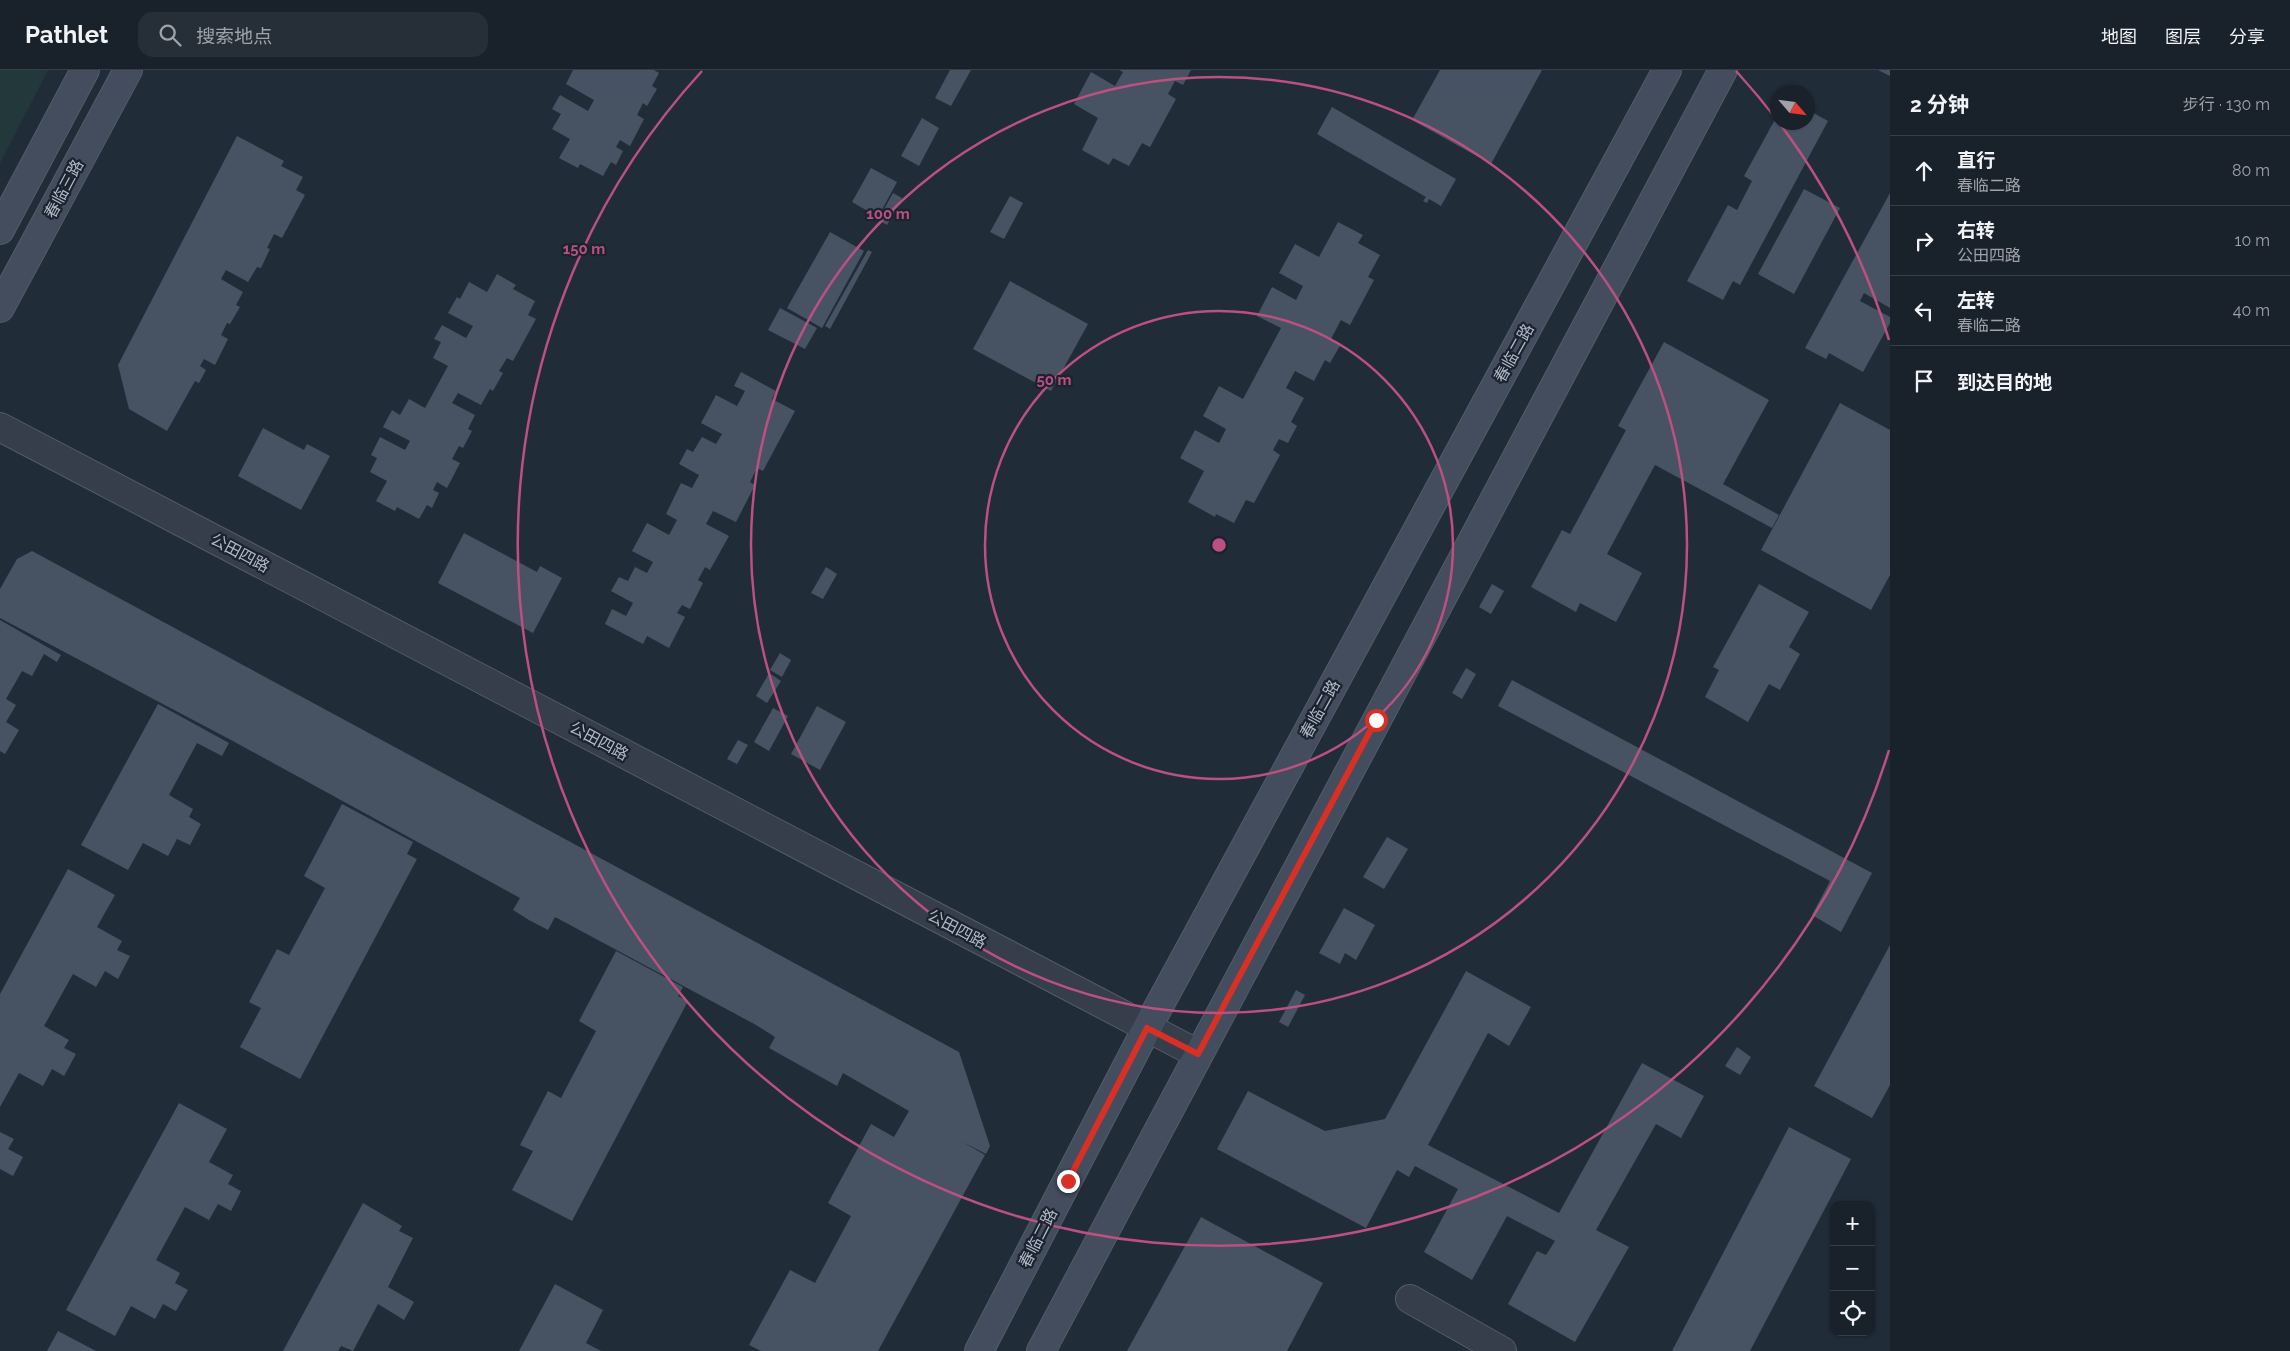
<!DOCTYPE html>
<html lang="zh">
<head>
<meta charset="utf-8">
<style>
  :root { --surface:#19212b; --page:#262e37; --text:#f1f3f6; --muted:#9fa3a9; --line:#373e47 }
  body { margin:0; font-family:Raleway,"Noto Sans SC",sans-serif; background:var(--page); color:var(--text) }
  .controls { position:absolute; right:15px; bottom:15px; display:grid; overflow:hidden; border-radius:10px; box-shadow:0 1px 4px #0004 }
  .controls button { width:45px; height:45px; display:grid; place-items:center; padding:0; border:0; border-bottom:1px solid var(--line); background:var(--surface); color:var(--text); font:25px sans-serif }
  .compass { position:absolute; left:1770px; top:15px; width:45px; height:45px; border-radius:50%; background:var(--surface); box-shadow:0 1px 4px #0004; rotate:118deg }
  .stop { position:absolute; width:15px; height:15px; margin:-11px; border:4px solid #d93025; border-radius:50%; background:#fff }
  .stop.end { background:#d93025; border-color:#fff; box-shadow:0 1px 5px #0008 }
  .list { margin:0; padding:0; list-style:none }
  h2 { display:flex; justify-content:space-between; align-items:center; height:65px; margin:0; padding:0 20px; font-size:21px }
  h2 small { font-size:16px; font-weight:400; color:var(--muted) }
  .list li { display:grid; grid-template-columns:32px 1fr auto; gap:15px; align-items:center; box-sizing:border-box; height:70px; padding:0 20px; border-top:1px solid var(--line) }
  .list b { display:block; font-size:19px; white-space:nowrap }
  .list p { margin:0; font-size:16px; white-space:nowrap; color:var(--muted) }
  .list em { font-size:16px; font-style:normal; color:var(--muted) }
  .icon { flex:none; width:28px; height:28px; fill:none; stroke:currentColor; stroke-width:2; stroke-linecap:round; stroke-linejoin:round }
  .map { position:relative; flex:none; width:1890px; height:1281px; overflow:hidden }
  header { display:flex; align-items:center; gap:30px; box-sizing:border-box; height:70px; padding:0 25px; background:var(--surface); border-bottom:1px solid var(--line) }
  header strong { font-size:24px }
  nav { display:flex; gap:28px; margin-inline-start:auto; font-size:18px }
  .search { width:350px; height:45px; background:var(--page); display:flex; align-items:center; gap:12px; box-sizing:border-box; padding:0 18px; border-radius:15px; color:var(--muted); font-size:19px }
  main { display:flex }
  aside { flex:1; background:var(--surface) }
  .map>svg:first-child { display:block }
  .green { fill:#23383a }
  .building { fill:#475363 }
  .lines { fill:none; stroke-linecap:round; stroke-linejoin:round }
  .street-casing { stroke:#535c67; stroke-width:30 }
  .secondary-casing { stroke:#535c67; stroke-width:30 }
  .street { stroke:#353e4a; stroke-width:28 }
  .secondary { stroke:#434d5d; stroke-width:28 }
  .route { stroke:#d93025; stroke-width:6 }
  .ring { fill:none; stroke:#bc5080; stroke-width:2.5 }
  .labels { text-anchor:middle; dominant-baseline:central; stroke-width:4.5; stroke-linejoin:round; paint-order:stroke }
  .street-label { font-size:16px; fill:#b0b9c6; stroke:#1a232e }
  .centre { fill:#bc5080; stroke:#1a232e; stroke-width:2.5 }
  .ring-label { font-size:15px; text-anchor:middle; font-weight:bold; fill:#bc5080; stroke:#1a232e; stroke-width:4.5; stroke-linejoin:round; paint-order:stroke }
</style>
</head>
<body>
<header>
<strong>Pathlet</strong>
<div class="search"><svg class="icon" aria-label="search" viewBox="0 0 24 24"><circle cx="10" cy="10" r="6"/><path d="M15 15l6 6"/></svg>搜索地点</div>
<nav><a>地图</a><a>图层</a><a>分享</a></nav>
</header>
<main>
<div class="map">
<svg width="1890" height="1281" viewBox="0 0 1890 1281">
  <rect width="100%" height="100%" fill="#212c39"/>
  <path class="green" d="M0,0H48L0,93Z"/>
  <g class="building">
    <path d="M573,0H654L659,3L652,16L657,19L647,36L643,33L637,45L644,49L630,76L620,70L616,77L623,81L616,95L611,92L603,106L580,94L578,98L559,88L570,69L552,59L561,44L552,39L560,25L588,41L594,30L566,14Z"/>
    <path d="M950,0H971L951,36L935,28Z"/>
    <path d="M1119,0H1191L1183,15L1175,11L1168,24L1176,29L1150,77L1142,73L1129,96L1113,88L1109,95L1082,80L1098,48L1074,34L1091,2L1115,16L1123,2Z"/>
    <path d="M1440,0H1542L1491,94L1412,50Z"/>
    <path d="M1878,0H1890V6Z"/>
    <path d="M1332,37L1456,109L1441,136L1429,129L1427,133L1423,131L1426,127L1317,64Z"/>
    <path d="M1808,40L1828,51L1740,215L1733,211L1723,230L1687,211L1728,135L1737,140L1752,111L1744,106L1778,44V52H1785L1793,56L1795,52H1808Z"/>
    <path d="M922,48L939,58L919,96L901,86Z"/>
    <path d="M237,66L284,91L281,96L303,107L296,120L305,125L282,168L274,164L267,178L270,179L261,198L257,197L248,212L226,200L221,209L243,222L236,235L240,237L230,254L227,253L221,265L228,269L215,295L204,289L200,296L206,300L199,313L195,311L167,361L129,339L118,295Z"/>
    <path d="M871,98L897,112L878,147L852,132Z"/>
    <path d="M1804,119L1840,138L1794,224L1758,204Z"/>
    <path d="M893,123L902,128L887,155L878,150Z"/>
    <path d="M1890,123V238L1864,223L1860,231L1890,247V253L1863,302L1829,283L1826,289L1805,278Z"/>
    <path d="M1010,126L1023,133L1004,169L990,162Z"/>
    <path d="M1338,152L1363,165L1358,173L1380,185L1368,207L1374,210L1350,255L1341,250L1331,269L1341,274L1330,293L1325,290L1314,311L1295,301L1286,318L1304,328L1291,352L1297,356L1288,373L1279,369L1273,380L1280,385L1254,433L1246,430L1234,453L1216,444L1215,447L1188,432L1204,401L1180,388L1195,360L1219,373L1226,359L1203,346L1219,316L1243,329L1281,258L1257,246L1272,217L1296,230L1303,216L1279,203L1295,174L1319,187Z"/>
    <path d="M830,162L864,181L822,258L787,238Z"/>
    <path d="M868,180L872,182L830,259L825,256Z"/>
    <path d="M497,204L516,215L513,219L535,231L528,245L536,249L513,291L507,288L499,301L503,303L493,321L490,319L481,335L458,323L452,333L475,345L468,359L472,361L463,378L459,376L452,389L460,393L447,418L437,412L433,420L439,423L432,438L427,435L419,449L397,437L395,441L376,431L387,411L370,402L377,388L371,385L380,367L405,380L410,371L383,357L392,340L400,345L409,329L425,338L448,296L433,288L441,272L434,269L442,255L466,268L473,256L448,243L457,227L460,229L469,212L487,222Z"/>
    <path d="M1010,211L1088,254L1051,321L973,279Z"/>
    <path d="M780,238L817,258L805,279L768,260Z"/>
    <path d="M1664,272L1769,330L1723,414L1779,445L1772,458L1655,395L1607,484L1642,503L1616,552L1580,533L1576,542L1531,517L1562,460L1570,464L1626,360L1618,356Z"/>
    <path d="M741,302L776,321L772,329L795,341L763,401L757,398L750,412L755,415L736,452L713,441L706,454L729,466L710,500L705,497L698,510L703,513L690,539L682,535L677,543L685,547L669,578L647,566L643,574L605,554L612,539L626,546L633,533L611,521L619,507L628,511L635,497L647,503L653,492L632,481L647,453L669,465L677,450L666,444L681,413L692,418L699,405L679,394L687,379L693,382L702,367L716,374L722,364L701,353L716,325L737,336L745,321L734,316Z"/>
    <path d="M1840,333L1890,360V505L1871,540L1761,480Z"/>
    <path d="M263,358L304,380L307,374L330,386L301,440L238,406Z"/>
    <path d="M464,463L537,502L540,496L562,508L533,563L438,513Z"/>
    <path d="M32,481L959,982L990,1076L986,1084L963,1072L985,1085L878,1281H761L749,1275L790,1200L815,1213L851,1146L828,1133L871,1054L894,1067L909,1041L843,1003L837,1016L769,978L775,967L756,955L557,848L555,847L548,860L529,850L513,840L520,828L231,670L0,548V519L17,489Z"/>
    <path d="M826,497L837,504L823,529L811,523Z"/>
    <path d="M1492,514L1504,521L1491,544L1479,537Z"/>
    <path d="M1759,514L1809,542L1789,577L1800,584L1780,620L1769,614L1748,652L1705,627L1719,600L1713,597Z"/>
    <path d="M0,550L61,585L57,592L44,584L32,606L22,601L6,629L16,635L6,652L19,660L5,684L0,681Z"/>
    <path d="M780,583L791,590L782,607L770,600Z"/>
    <path d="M1466,598L1476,604L1462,629L1452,623Z"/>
    <path d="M769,603L781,611L767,633L756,626Z"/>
    <path d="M1512,610L1872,803L1841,862L1812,845L1830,811L1498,636Z"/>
    <path d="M158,634L229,673L222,686L197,673L169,725L193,739L189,747L201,754L190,775L177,769L168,786L143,773L128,800L81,775Z"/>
    <path d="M817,636L846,652L820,700L791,684Z"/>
    <path d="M773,638L788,646L769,681L754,672Z"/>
    <path d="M738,670L748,675L737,694L727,689Z"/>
    <path d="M342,734L413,772L407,784L417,789L300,1009L240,977L261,938L249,932L277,879L289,885L325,818L304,806Z"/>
    <path d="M1387,767L1408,779L1384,819L1363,807Z"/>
    <path d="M68,799L115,825L97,857L122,871L117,880L130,886L118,909L105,901L96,917L73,904L44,956L69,970L64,978L76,984L64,1006L52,999L43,1016L19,1003L0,1037V924Z"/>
    <path d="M1344,838L1375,855L1356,890L1345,883L1340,894L1319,883Z"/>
    <path d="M1890,875V1015L1872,1048L1814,1016Z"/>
    <path d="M616,881L683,917L678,926L688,931L572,1151L512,1120L533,1081L520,1075L548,1021L561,1028L596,961L579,951Z"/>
    <path d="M1466,901L1531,937L1509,976L1488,963L1428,1075L1559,1143L1642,993L1704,1026L1681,1068L1656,1054L1596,1160L1629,1177L1575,1272L1508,1234L1537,1181L1546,1185L1555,1171L1507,1146L1472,1210L1424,1182L1458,1119L1415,1096L1409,1107L1397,1100L1366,1158L1217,1079L1248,1021L1325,1061L1385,1049Z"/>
    <path d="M1296,920L1305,925L1288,957L1279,952Z"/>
    <path d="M1737,977L1751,987L1740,1005L1725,996Z"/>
    <path d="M179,1033L227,1059L209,1092L233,1105L228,1114L241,1121L231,1141L218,1134L209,1150L185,1137L156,1190L180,1203L175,1213L188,1220L176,1241L163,1234L155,1249L131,1236L115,1266L66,1240Z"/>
    <path d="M1789,1057L1851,1089L1750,1281H1672Z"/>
    <path d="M0,1062L14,1069L8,1079L23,1087L13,1106L0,1099Z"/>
    <path d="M363,1133L402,1156L399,1161L413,1168L388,1217L414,1232L404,1250L378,1234L353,1281L341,1276L338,1281H283Z"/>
    <path d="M1201,1147L1323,1213L1287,1281H1127Z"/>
    <path d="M555,1214L603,1240L586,1273L601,1281H519Z"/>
    <path d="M58,1261L96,1281H47Z"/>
  </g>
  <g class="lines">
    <g class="street-casing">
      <g id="street">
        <path d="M0,357L1198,984"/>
        <path d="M1410,1229L1502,1281"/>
      </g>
    </g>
    <g class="secondary-casing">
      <g id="secondary">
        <path d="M0,160L85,0"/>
        <path d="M0,238L128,0"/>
        <path d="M979,1281L1147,958L1667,0"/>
        <path d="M1041,1281L1723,0"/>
      </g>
    </g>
    <use href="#street" class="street"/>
    <use href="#secondary" class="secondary"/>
  </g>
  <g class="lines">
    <path class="route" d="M1068,1111L1147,958L1198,984L1376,650"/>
  </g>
  <g class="ring">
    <circle cx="1219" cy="475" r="234"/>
    <circle cx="1219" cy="475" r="468"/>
    <path d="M1889 680A701 701 0 1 1 702 1M1736 1A701 701 0 0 1 1889 270"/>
  </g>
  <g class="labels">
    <g class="street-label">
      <text transform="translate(64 119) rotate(-62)">春临三路</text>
      <text transform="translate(1514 283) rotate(-61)">春临二路</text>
      <text transform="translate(240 483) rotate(28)">公田四路</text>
      <text transform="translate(1320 639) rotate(-61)">春临二路</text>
      <text transform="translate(599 671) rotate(28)">公田四路</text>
      <text transform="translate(957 859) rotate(28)">公田四路</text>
      <text transform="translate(1038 1168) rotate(-63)">春临二路</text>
    </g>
  </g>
  <circle cx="1219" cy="475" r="8" class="centre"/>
  <g class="ring-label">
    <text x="888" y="149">100 m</text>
    <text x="584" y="184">150 m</text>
    <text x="1054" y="315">50 m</text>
  </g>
</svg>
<div class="controls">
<button>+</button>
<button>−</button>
<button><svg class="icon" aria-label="locate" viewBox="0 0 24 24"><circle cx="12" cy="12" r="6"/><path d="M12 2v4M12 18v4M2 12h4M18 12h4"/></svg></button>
</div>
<svg class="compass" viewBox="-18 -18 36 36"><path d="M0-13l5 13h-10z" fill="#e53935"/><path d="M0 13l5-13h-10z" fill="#9fa3a9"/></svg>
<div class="stop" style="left:1376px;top:650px"></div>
<div class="stop end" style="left:1068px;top:1111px"></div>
</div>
<aside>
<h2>2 分钟<small>步行 · 130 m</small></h2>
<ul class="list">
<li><svg class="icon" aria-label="ahead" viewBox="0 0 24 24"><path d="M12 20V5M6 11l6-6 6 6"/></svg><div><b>直行</b><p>春临二路</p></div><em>80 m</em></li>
<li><svg class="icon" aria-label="right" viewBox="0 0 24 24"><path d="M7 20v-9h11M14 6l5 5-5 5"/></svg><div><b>右转</b><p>公田四路</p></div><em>10 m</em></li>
<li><svg class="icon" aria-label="left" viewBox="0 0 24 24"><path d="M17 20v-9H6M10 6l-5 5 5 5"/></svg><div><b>左转</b><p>春临二路</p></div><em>40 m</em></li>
<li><svg class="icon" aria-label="arrive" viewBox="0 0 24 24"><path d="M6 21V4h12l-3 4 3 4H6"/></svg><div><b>到达目的地</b></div></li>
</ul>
</aside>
</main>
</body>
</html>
